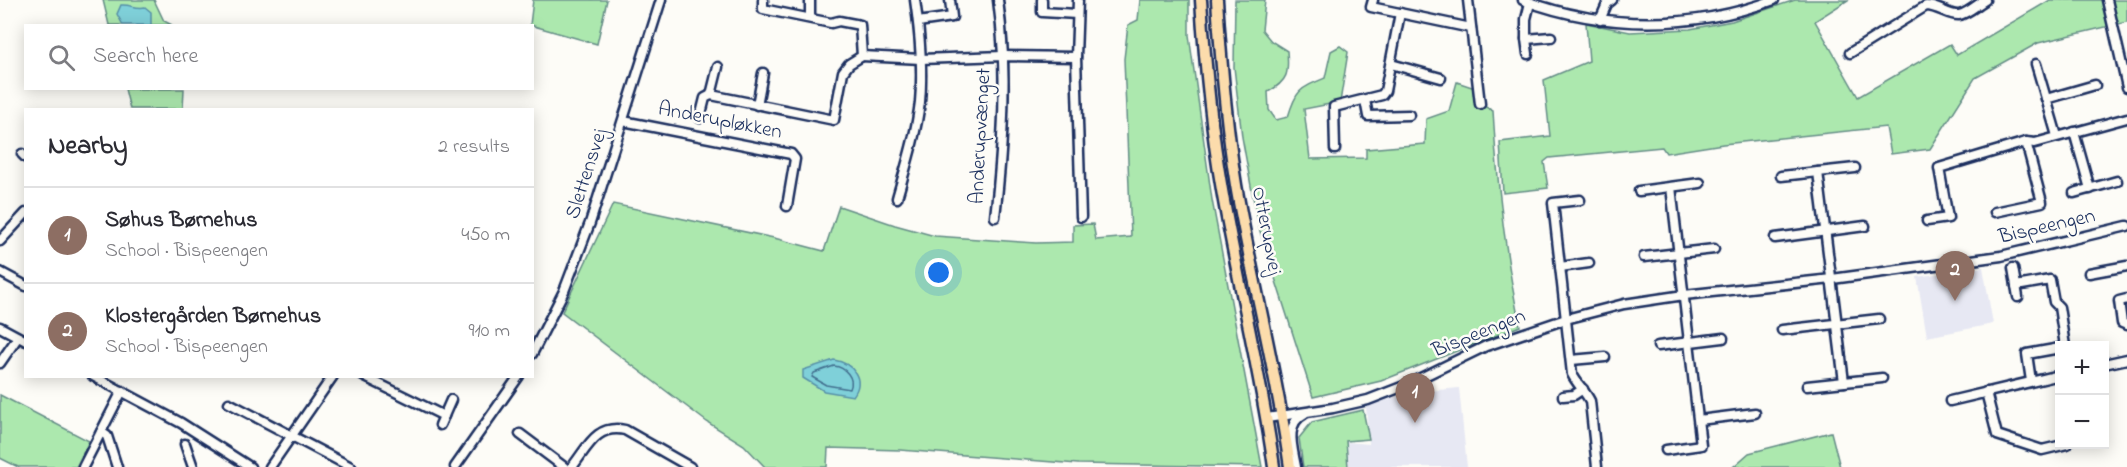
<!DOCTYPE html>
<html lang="en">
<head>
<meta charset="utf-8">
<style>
  :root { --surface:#fff; --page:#f7f7f7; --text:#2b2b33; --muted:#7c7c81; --line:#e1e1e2; --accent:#111827 }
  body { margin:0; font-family:"Indie Flower",sans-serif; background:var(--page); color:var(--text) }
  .controls { position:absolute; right:18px; bottom:18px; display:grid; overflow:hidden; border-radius:0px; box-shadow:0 3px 15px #0003 }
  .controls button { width:54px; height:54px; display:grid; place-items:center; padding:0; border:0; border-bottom:2px solid var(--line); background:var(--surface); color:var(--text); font:30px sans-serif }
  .you { position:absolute; left:939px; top:273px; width:21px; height:21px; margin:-15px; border:4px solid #fff; border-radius:50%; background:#1a73e8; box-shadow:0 0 0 9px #1a73e833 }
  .badge { display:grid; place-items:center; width:39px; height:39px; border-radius:50%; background:var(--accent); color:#fff; font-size:20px; font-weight:700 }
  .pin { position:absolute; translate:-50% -50px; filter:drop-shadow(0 2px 3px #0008) }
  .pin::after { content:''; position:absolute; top:32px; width:21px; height:18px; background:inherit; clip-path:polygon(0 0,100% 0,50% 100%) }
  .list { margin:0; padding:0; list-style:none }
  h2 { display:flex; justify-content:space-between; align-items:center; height:78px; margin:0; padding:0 24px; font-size:26px }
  h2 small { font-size:20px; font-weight:400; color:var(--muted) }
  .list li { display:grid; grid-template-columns:39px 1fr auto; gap:18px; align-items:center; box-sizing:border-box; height:96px; padding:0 24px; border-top:2px solid var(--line) }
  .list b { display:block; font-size:22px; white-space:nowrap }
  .list p { margin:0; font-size:20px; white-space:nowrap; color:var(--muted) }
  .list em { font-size:20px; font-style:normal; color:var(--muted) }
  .icon { flex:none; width:33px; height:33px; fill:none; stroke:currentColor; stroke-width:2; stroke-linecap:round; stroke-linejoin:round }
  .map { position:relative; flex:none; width:2127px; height:467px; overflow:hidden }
  .search { position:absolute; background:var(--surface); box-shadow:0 3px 15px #0003; left:24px; top:24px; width:510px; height:66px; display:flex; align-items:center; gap:15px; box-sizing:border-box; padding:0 21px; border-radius:0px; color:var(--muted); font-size:22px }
  .panel { position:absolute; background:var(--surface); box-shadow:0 3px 15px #0003; left:24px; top:108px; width:510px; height:270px; border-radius:0px }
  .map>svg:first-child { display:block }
  .built { fill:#e7e8f3 }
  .green { fill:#ace8ae; stroke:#648c86; stroke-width:1.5 }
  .water { fill:#7fd0d9; stroke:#5790a8; stroke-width:1.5 }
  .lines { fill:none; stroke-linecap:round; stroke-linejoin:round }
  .shore { stroke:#436f8f; stroke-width:1.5 }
  .minor-casing { stroke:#1b2f5e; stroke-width:13 }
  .major-casing { stroke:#1b2f5e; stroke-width:15 }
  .minor { stroke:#fdfcf7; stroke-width:8 }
  .major { stroke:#fcdcac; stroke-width:10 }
  .labels { text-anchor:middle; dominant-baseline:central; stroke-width:5; stroke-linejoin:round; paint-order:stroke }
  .street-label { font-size:21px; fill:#1b2f5e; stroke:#fdfcf7 }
</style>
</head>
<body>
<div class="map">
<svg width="2127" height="467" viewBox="0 0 2127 467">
  <rect width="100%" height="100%" fill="#fdfcf7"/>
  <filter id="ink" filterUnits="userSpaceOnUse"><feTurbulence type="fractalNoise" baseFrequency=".0167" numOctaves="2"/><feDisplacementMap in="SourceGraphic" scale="12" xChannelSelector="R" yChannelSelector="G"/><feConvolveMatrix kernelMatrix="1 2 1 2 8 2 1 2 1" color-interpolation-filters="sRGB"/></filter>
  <g filter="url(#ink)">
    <g class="built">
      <path d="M1983,267L1993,324L1927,337L1917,277Z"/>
      <path d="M1459,388L1467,467H1349L1347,442L1369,444L1366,407L1407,393Z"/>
    </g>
    <g class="green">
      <path d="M103,0H154L164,21L172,25H109Z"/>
      <path d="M533,0H607L597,44L530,25Z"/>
      <path d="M1140,0H1189V35L1212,200L1262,467L1078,464L900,450L828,448L827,467H765L744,445L707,422L562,312L613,204L774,238L824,251L839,206L895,225L935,236L1036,243L1073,242V225L1093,224L1096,240L1131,237L1124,59L1128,25L1138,20Z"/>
      <path d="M1235,0H1265L1262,30L1271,41L1287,51C1289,73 1288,81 1268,92L1269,110L1276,120L1288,117C1296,90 1299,89 1325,78L1331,51L1340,46L1348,52L1340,102L1304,109L1310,159L1366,158V149L1425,144L1426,119L1449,111L1457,82L1481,90L1484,106L1493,111C1497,184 1505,255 1520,326L1381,381L1313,397L1260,231L1253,197L1242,137L1234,67Z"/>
      <path d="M1795,0H1848L1815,21L1858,97L1950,44L1957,55L2050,0H2127V22L2038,43L1975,78L1930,149L1891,154L1886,127L1723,144L1666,153L1662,147L1549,158L1544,162L1548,188L1503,193L1500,142L1550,136L1544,80L1589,61L1586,23L1630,32L1690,29L1732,21Z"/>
      <path d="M125,89H184L183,109H130Z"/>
      <path d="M0,395L89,441L76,467H18L0,458Z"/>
      <path d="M1363,410L1369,439L1346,441L1348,467H1303L1299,438L1312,422Z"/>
      <path d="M1831,432L1840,467H1733L1749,453Z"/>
    </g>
    <g class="water">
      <path d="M121,5C130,4 136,9 145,7L151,12V25H123L117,14Z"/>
      <path d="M834,360C852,363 866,379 853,396L824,391L803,378V370Z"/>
    </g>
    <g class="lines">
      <path class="shore" d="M834,366C845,367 855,378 850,389L826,385L812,377L814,373Z"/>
      <g class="minor-casing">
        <g id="minor">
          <path d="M763,0V9L831,23L839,21L860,25L862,56"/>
          <path d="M1042,0V12L1077,14"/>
          <path d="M1078,0L1076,57L1081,217"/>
          <path d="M1373,0L1371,7L1471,28"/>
          <path d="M1468,0L1480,104"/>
          <path d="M1523,0C1604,30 1693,30 1774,0"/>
          <path d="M2107,0L2127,87"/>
          <path d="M1530,3L1526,19V39L1551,37"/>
          <path d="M810,17V0"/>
          <path d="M1600,20L1607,4L1612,0"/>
          <path d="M918,22L952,17L950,0"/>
          <path d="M1526,39L1528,54"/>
          <path d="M1850,53L1926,6C1938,6 1949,16 1959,15C1967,14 1978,4 1985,0"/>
          <path d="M862,56L921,59L1003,56L1076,57"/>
          <path d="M1391,64L1441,78"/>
          <path d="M2036,64L2057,136"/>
          <path d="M718,67L711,95L834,120L843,72L849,64L862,56"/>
          <path d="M2046,99L2095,85"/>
          <path d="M1365,100L1368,116L1409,115"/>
          <path d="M757,105L763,73"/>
          <path d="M700,118L705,98L711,95"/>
          <path d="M623,121L791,154L795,159L787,206"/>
          <path d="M2074,132L2090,189"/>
          <path d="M1335,149L1334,107L1382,95L1385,91L1400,13"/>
          <path d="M22,154L26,158"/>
          <path d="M1818,172L1844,382"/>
          <path d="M1781,176L1855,168"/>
          <path d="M1639,191L1700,183"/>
          <path d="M2074,193L2117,181"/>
          <path d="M897,198C906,166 916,135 920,102C923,68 920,34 915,0"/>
          <path d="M1580,200L1553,203L1572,374C1577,384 1585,391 1590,401L1597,467"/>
          <path d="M1995,212L2042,202L2026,142"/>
          <path d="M995,217C1003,145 1008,72 998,0"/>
          <path d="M1927,221L1948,218L1939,168L2026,142L2035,143L2127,118"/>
          <path d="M1775,238L1865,226"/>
          <path d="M0,241L26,213"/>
          <path d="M1644,257L1714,249"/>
          <path d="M1560,267L1589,263"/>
          <path d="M2013,268L2018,297"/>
          <path d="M0,272L26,286"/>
          <path d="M2089,273L2127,266"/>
          <path d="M2016,286L2050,280L2054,302L2059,307L2065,346"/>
          <path d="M2127,299L2119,301L2122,323L2127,325"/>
          <path d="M0,327L26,341"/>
          <path d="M1782,330L1879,319"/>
          <path d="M1658,346L1723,338"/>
          <path d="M532,354L564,291L590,223L661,0"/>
          <path d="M1571,360L1605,357"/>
          <path d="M0,363L18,337"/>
          <path d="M2104,364L2127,359"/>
          <path d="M93,376L181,423L250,467"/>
          <path d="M363,376L444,416"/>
          <path d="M2031,381L2027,354L2060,348"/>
          <path d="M1807,386L1882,378"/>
          <path d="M1986,392L1997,435L2042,450L2067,444"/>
          <path d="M1563,396L1574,395L1583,389"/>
          <path d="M1950,401L2060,375"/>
          <path d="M229,403L351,467"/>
          <path d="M1267,418L1333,408L1368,400L1404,386L1486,346L1566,319L1624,304L1684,295L1832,279L2001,256L2127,226"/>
          <path d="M1699,420L1755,413"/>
          <path d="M440,425L451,400"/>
          <path d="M101,432L107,436L117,467"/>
          <path d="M520,434L564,467"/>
          <path d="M185,444L193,467"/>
          <path d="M1666,450L1701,445L1671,187"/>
          <path d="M83,467L122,391"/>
          <path d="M270,467L333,376"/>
          <path d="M455,467L519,376"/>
          <path d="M572,467C588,447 596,424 625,430L690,467"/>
          <path d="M1296,467C1293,449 1284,424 1304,414"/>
        </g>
      </g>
      <g class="major-casing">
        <g id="major">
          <path d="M1201,0C1205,64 1211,127 1222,190C1238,283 1261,374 1274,467"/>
          <path d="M1217,0C1221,62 1226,124 1236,185C1252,280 1277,372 1290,467"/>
        </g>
      </g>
      <use href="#minor" class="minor"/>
      <use href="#major" class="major"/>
    </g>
  </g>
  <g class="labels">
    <g class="street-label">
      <text transform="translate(720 121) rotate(11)">Anderupløkken</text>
      <text transform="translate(981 136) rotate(-87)">Anderupvænget</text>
      <text transform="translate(587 174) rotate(-72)">Slettensvej</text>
      <text transform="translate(2047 227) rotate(-13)">Bispeengen</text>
      <text transform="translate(1266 231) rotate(79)">Otterupvej</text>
      <text transform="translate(1479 334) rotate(-22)">Bispeengen</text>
    </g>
  </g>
</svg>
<div class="controls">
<button>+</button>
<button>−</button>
</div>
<div class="you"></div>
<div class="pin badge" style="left:1415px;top:423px;background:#8d6e63">1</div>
<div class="pin badge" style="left:1955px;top:301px;background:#8d6e63">2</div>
<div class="search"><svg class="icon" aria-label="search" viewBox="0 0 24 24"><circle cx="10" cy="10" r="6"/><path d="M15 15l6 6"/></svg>Search here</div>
<section class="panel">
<h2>Nearby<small>2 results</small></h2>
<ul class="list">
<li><span class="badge" style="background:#8d6e63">1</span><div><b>Søhus Børnehus</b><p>School · Bispeengen</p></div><em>450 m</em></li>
<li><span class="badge" style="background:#8d6e63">2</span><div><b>Klostergården Børnehus</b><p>School · Bispeengen</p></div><em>910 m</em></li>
</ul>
</section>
</div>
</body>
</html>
